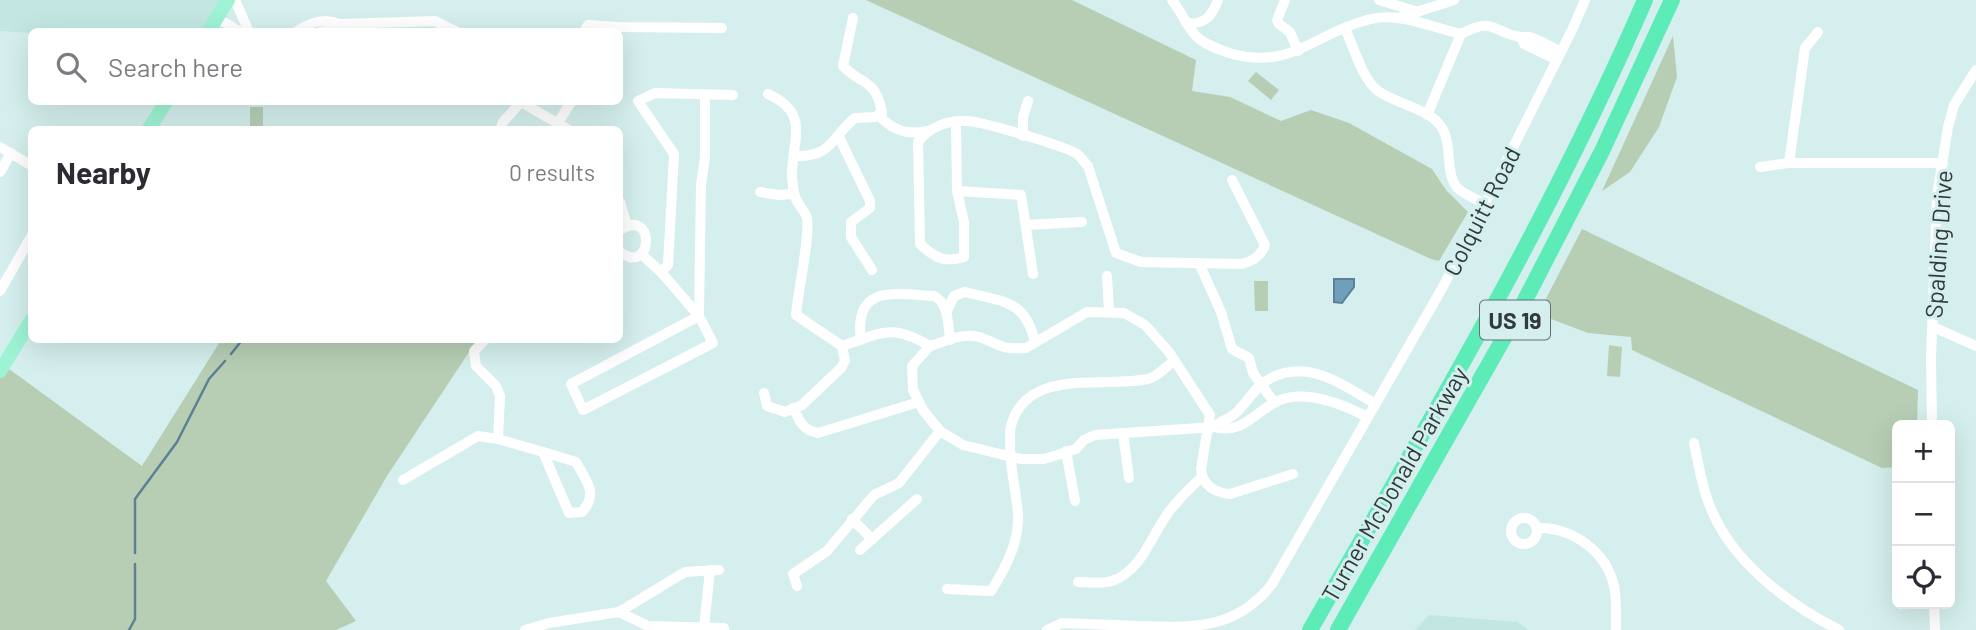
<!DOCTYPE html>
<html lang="en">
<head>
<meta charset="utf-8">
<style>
  :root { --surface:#fff; --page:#f2f2f3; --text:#2b2b33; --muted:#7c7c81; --line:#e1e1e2 }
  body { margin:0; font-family:Barlow,sans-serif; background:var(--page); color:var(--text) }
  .controls { position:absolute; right:21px; bottom:21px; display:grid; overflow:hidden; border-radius:10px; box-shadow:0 7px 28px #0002 }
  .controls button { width:63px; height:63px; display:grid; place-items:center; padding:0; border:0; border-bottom:2px solid var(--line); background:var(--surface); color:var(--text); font:35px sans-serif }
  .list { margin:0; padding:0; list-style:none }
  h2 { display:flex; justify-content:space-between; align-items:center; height:91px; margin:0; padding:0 28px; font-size:30px }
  h2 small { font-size:23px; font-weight:400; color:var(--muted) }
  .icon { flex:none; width:38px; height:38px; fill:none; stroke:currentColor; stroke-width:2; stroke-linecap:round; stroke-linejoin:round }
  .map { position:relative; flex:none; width:1976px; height:630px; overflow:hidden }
  .search { position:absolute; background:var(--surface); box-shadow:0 7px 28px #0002; left:28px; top:28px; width:595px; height:77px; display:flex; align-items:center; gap:18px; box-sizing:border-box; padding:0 24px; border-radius:10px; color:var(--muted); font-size:26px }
  .panel { position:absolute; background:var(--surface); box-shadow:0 7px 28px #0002; left:28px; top:126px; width:595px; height:217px; border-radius:10px }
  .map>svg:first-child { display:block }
  .built { fill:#c2e7e3 }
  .green { fill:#b7ceb5 }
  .water { fill:#6f9fbc; stroke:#5c8195; stroke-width:2 }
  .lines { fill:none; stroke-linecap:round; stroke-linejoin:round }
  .stream { stroke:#5c8195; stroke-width:2.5 }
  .minor { stroke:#fff; stroke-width:10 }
  .major { stroke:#9ef3d4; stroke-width:14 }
  .highway { stroke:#5debb8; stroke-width:16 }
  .labels { text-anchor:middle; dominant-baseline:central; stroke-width:6; stroke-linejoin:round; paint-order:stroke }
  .shield { fill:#d4efed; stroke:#617170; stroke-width:2 }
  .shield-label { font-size:23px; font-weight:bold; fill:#303b3a }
  .street-label { font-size:24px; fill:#303b3a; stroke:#d4efed }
</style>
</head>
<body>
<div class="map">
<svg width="1976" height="630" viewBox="0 0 1976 630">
  <rect width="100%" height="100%" fill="#d4efed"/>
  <g class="built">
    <path d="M0,0H229L211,26L179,31L31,33L0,31Z"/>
    <path d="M1429,615L1517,622L1528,630H1415Z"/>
  </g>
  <g class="green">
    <path d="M866,0H1072L1196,60L1192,91L1230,97L1281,121L1311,110L1349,123L1432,169L1446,190L1468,212L1439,261L1431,259Z"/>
    <path d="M1673,36L1677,77L1659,127L1630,172L1602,191Z"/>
    <path d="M1256,72L1279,90L1271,100L1248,81Z"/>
    <rect x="250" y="107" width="13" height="22"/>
    <path d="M1582,229L1918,390L1917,425H1897V467L1882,468L1632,350L1631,337L1588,333L1538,314Z"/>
    <path d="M1254,281H1268V311H1255Z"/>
    <path d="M221,340H477L387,476L326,581L356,621L336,630H0V374L5,366L142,466Z"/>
    <path d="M1609,345L1622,347L1620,377L1607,376Z"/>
  </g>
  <path class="water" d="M1334,279H1354V287L1342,303L1334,302Z"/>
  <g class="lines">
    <g class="stream">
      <path d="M231,354L242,340"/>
      <path d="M135,553V499L177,442L209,379L225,361"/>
      <path d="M129,630L135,619V564"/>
    </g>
    <g class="minor">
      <path d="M235,0L249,32"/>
      <path d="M1172,0C1181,11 1186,25 1196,36C1204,44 1218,49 1229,53C1291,71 1313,34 1367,20C1398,11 1430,27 1461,34"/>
      <path d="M1285,0L1277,20L1279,24L1290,32L1298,51"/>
      <path d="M1379,0L1418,12"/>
      <path d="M1401,17L1454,0"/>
      <path d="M217,18L241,32"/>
      <path d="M1186,23C1205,25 1212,16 1218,0"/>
      <path d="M1345,28C1353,46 1363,80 1378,91C1395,103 1428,109 1440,125C1455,144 1442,177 1461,191C1468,196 1478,200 1486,204"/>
      <path d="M296,32C310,22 324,17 340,24L435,21L457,32"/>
      <path d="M320,32L332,29L340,24"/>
      <path d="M584,32L588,25L619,27L722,28"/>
      <path d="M1521,37L1524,44L1557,60"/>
      <path d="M768,94C812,114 791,140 792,178C793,184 793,193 796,199C799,206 805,211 807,218C810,238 798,291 796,315L842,346C883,333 890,323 930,346C944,342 964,332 979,337C1001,344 999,350 1026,348L1087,312L1124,313L1145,325L1169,352L1210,415L1201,469C1202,485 1215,493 1230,494L1293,474"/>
      <path d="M878,115C892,129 906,136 926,131"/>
      <path d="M1427,115L1461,34C1494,16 1492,32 1520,37C1523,38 1527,36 1530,37C1541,40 1551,47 1561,52"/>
      <path d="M956,122L957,191"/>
      <path d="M558,123L571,102"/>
      <path d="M500,130L503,122L521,102L569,130"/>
      <path d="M1023,136V117L1028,101"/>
      <path d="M839,137L870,201V208L851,222V237L872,270"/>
      <path d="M0,147L32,166"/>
      <path d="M795,156C833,157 831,137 855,118L875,117L882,113C876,78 862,86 843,66L853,18"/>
      <path d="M1789,163L1805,48L1818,32"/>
      <path d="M1760,167L1789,163H1943"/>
      <path d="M0,172L11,153"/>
      <path d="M760,192L779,195L794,194"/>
      <path d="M620,202L627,226"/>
      <path d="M1026,225L1082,222"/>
      <path d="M620,230C656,206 653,277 620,252"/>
      <path d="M641,254L661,272L699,316"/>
      <path d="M1199,263L1221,312L1232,349L1249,358L1253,373L1274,402"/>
      <path d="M661,272L668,265L674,154L638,101L655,93L733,95"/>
      <path d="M1033,274L1021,195L957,191L964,222V257C944,263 935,258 920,244L918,142C929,127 948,120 966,121C981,121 1065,146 1077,154C1081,157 1084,162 1088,166L1116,253L1141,262L1241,264C1251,262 1261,256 1265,245L1232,180"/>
      <path d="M1107,276L1109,311"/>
      <path d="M0,291L32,235"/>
      <path d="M946,313L954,296L965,292C1003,302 1025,299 1035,342"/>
      <path d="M699,316L713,343L583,410L571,384Z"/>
      <path d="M699,316L701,185L705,157V95"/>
      <path d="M1933,327L1976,346"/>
      <path d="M485,340L474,351L476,366L496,386L500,396L498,439"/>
      <path d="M861,340C853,284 895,294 934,296C949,303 948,325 950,340"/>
      <path d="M930,346L912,366L913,390L923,410L940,431L963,445L1021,459H1044L1076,449L1084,440L1095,435L1214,427C1243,435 1255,411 1278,401C1305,389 1343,404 1367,417"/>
      <path d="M764,393L767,406L785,412L802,405L841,368L845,361L842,346"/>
      <path d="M793,408C800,421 802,430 818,433L919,402"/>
      <path d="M1932,425L1931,359L1937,196L1948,127L1954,105L1976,70"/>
      <path d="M1214,427C1221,420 1230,419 1237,412C1246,403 1253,391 1263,383C1302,355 1340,383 1374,403"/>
      <path d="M1123,433L1129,478"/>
      <path d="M1694,443C1698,462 1701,482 1708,501C1728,559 1786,603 1839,630"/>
      <path d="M1066,451L1075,501"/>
      <path d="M543,452L576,462C586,481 599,493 582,512L569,513Z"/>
      <path d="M403,480L478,436L498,439L543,452"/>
      <circle cx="1524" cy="531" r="13"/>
      <path d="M852,519L872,539"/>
      <path d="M1537,528C1572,527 1606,551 1614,586C1617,600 1616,615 1616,630"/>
      <path d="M860,550L917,499"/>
      <path d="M1078,582C1088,582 1102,584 1112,581C1143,570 1152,533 1171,509C1180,498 1191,487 1202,477"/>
      <path d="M797,586L793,574L827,551L874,495L899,483L940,431"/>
      <path d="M947,589L991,591C1005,569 1019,543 1018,516C1017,493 1010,470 1010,447C1011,441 1009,432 1011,426C1026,367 1105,388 1148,379C1157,377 1167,366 1174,361"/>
      <path d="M1934,604L1935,630"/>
      <path d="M619,612L648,626L724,628"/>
      <path d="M704,628L710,570"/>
      <path d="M525,630L549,623L619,612L685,572L719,570"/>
      <path d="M1047,630L1062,623C1087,624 1113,625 1138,626C1192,628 1236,630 1272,584L1444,285L1573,28L1585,0"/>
    </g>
    <g class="major">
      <path d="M208,32L228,0"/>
      <path d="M148,130L166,102"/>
      <path d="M0,371L32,319"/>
    </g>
    <g class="highway">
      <path d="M1310,630C1429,423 1550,219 1645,0"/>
      <path d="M1338,630L1522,306L1602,151L1672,0"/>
    </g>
  </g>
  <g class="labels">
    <rect class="shield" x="1480" y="300.5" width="70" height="39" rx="5"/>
    <g class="shield-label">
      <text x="1515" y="320">US 19</text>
    </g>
    <g class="street-label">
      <text transform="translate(1481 211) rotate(-63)">Colquitt Road</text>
      <text transform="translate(1938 244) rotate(-86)">Spalding Drive</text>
      <text transform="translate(1394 484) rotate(-60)">Turner McDonald Parkway</text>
    </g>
  </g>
</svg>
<div class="controls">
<button>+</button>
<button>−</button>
<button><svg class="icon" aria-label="locate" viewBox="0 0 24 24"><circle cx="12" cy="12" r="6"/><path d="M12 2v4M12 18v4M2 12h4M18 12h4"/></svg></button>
</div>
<div class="search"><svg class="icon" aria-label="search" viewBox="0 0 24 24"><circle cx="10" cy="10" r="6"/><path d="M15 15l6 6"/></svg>Search here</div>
<section class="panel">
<h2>Nearby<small>0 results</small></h2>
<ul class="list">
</ul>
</section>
</div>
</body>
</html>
